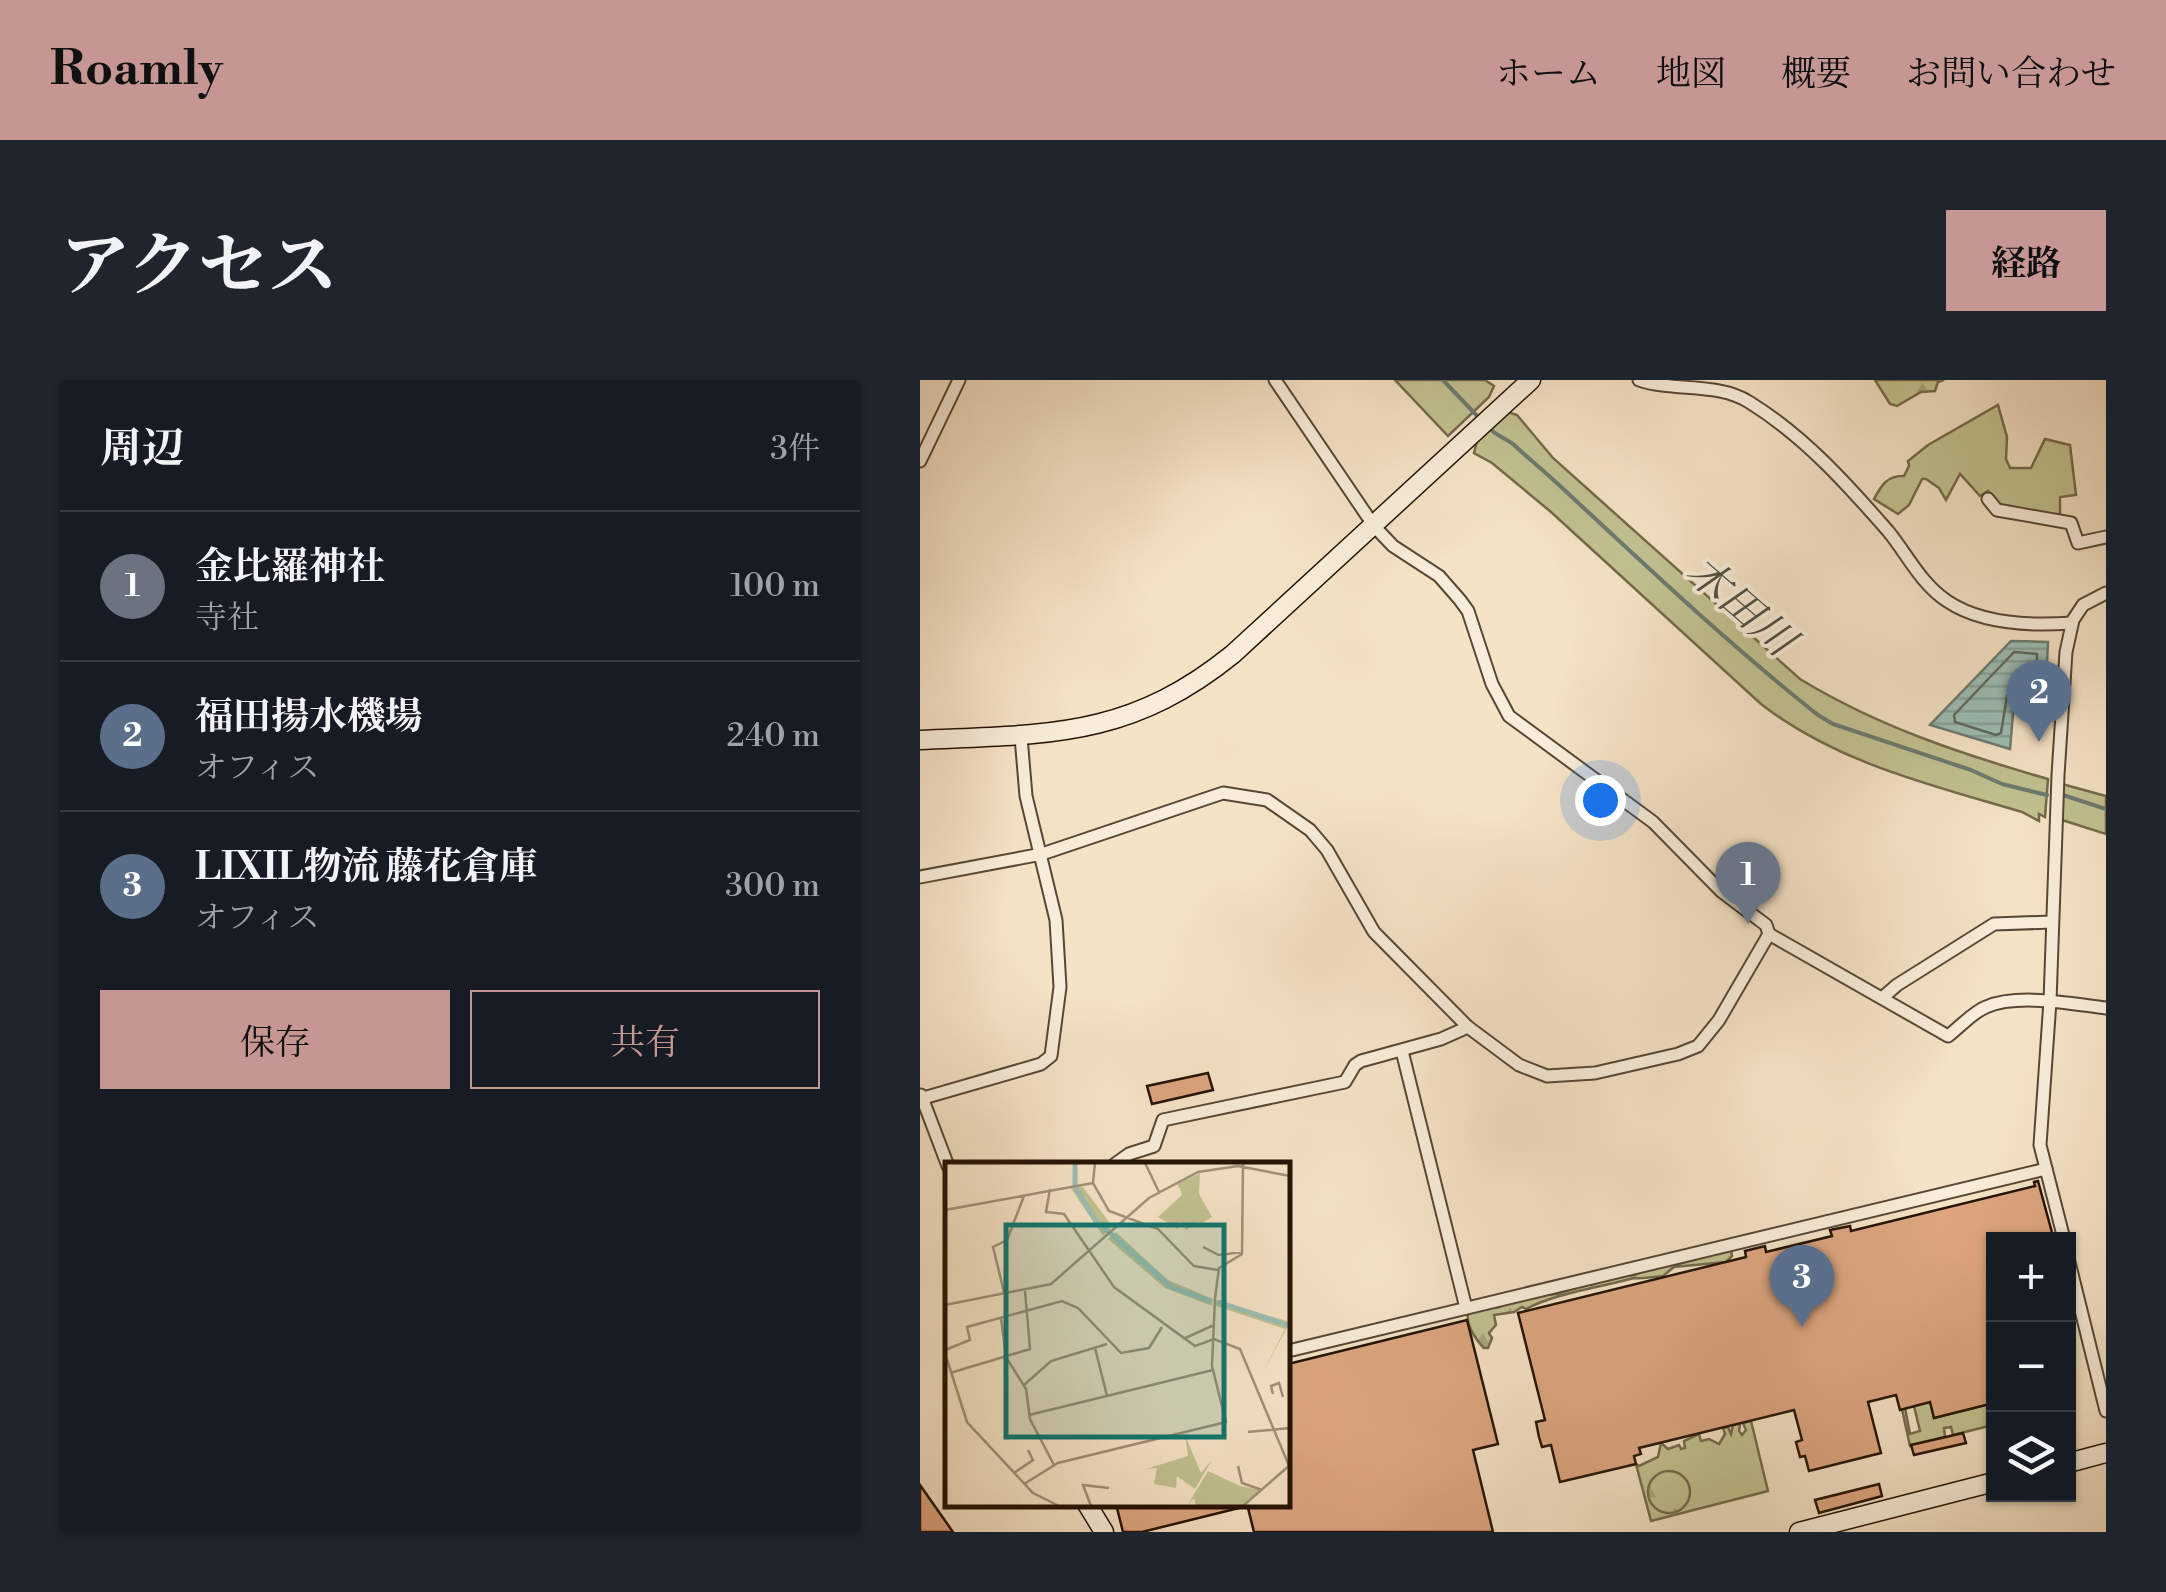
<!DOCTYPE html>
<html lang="ja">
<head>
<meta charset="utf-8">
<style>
  :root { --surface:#171b24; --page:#20242c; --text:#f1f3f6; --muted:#9ea1a6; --line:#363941; --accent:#c59692 }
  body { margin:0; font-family:"Libre Bodoni","Noto Serif JP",serif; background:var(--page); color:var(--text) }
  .controls { position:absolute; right:30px; bottom:30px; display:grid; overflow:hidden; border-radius:0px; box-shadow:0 2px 8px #0004 }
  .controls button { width:90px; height:90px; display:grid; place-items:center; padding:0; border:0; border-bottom:2px solid var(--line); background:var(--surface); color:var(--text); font:50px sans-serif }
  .you { position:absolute; left:680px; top:420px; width:35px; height:35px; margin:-25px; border:8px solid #fff; border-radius:50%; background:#1a73e8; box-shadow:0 0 0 15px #1a73e833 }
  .badge { display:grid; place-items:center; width:65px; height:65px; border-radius:50%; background:var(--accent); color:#fff; font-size:32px; font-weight:700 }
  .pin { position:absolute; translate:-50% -82px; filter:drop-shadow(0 2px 5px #0008) }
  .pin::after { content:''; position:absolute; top:52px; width:35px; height:30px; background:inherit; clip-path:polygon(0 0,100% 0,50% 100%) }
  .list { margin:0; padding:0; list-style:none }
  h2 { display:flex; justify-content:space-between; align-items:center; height:130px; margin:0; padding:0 40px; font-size:42px }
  h2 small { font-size:32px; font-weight:400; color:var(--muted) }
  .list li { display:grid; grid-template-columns:65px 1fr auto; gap:30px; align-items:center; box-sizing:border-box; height:150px; padding:0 40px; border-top:2px solid var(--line) }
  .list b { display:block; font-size:38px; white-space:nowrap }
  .list p { margin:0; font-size:32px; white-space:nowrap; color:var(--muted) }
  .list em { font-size:32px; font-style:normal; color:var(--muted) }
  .actions { display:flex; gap:20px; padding:30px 40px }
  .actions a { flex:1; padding:22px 0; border:2px solid var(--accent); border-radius:0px; text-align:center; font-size:35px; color:var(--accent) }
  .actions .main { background:var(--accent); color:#111 }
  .icon { flex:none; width:55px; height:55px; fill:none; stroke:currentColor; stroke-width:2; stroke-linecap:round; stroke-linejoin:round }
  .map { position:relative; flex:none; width:1186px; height:1152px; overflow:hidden; border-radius:0px }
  header { display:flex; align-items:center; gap:60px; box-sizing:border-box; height:140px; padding:0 50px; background:var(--accent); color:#111 }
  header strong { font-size:48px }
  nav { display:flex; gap:55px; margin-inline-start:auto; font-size:35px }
  .intro { display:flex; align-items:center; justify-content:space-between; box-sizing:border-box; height:240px; padding:0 60px }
  h1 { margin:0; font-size:70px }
  .button { padding:25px 45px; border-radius:0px; background:var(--accent); color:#111; font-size:35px; font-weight:700 }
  main { display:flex; gap:60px; padding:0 60px }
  aside { flex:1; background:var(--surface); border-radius:0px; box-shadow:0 2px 8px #0004 }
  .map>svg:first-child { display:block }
  .green { fill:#c2c291; stroke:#736a4b; stroke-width:2.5 }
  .forest { fill:url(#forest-firs); stroke:#736a4b; stroke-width:2.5 }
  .water { fill:url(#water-rules); stroke:#6c7a6f; stroke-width:2.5 }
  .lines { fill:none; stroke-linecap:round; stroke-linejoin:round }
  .shore { stroke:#60685d; stroke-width:2.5 }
  .stream { stroke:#6c7a6f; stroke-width:4 }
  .building { fill:#dca580; stroke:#241305; stroke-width:2.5 }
  .street-casing { stroke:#584735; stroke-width:15 }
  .secondary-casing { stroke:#241305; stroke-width:21 }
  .street { stroke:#f8edda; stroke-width:11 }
  .secondary { stroke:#f8edda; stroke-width:18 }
  .labels { text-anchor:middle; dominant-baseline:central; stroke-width:8; stroke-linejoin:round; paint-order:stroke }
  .water-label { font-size:42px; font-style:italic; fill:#4e4f43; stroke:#f8edda }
  .inset-river { fill:none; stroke:#9cbeb5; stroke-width:5 }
  .inset-road { fill:none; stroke:#a19079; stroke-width:2.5 }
  .view { fill:#0f766e; fill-opacity:0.15; stroke:#0f766e; stroke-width:5 }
  .inset-edge { fill:none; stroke:#241305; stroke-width:5 }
</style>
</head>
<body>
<header>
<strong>Roamly</strong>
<nav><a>ホーム</a><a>地図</a><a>概要</a><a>お問い合わせ</a></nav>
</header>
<div class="intro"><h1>アクセス</h1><a class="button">経路</a></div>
<main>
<aside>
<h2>周辺<small>3件</small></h2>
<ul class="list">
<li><span class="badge" style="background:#6b7280">1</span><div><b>金比羅神社</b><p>寺社</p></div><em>100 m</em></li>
<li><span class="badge" style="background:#5c6f8a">2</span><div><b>福田揚水機場</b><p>オフィス</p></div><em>240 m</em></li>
<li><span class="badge" style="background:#5c6f8a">3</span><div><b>LIXIL物流 藤花倉庫</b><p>オフィス</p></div><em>300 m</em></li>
</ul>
<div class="actions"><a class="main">保存</a><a>共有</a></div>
</aside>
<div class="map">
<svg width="1186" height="1152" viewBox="0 0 1186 1152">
  <defs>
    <pattern id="forest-firs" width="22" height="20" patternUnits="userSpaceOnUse" patternTransform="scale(2.5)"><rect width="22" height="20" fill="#c2c291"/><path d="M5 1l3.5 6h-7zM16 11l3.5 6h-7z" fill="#a7a67c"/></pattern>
    <pattern id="water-rules" width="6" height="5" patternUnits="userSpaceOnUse" patternTransform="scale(2.5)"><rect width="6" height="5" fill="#9cbeb5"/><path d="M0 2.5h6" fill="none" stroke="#86a29a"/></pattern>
  </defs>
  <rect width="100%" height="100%" fill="#f5e3c6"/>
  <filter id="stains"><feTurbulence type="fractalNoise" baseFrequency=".002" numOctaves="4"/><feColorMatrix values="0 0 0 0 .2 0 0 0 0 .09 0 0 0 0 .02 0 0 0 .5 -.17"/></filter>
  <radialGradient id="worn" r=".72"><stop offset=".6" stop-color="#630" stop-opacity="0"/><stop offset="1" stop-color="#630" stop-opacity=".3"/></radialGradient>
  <g class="green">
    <path d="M475,0H565L574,6L569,17L528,56Z"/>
    <path d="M1078,25L1087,57L1086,79L1090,88H1111L1125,59L1150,65L1156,115L1140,117V136L1080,126L1068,111L1060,116L1040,94L1026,120L1019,108L1006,99H1002L989,125L978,134L954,119C961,106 967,95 984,96L989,86L988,81L1008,65Z"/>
    <path d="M588,32L597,35L633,78L880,299C957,346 1041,374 1128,399L1125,437L1119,434V441L1102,432C1011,405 917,383 841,324L631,132L572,83L554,73L557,61Z"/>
    <path d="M1142,404L1186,416V454L1142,440Z"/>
    <path d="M1005,999L1014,1038L1073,1023V1045L1033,1055L1031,1047L1024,1048L1025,1057L990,1066L982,1029L985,1028L990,1054L1000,1051L994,1026Z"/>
    <path d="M831,1041L848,1111L731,1141L716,1084L719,1086L738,1077L741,1063L748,1069L759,1065L761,1069L765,1068L764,1061L779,1054L781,1061L789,1059L799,1064L805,1054L803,1048L808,1047L811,1054L813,1045L820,1044L819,1051L822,1055L826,1050L823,1043Z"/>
  </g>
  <g class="forest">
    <path d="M955,0H1024L1018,2L1015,11L1001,12L977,26L970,24Z"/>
    <path d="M811,870L812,876L806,882L754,887L743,896C732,897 726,899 714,898C681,907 633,914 606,929L602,927L594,932L574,935L576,945L569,953L572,958L568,968H564C555,959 544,942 549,930L579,927L602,917L637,914L690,897L715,895L739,883L755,885Z"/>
    <circle cx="749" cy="1112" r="21"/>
  </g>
  <path class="water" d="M1091,261L1128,262L1125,326L1094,322L1090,369L1010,345Z"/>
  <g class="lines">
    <path class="shore" d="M1094,272L1117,274L1116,309L1112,313L1095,312L1087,316L1081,353L1076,355L1035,342L1034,335Z"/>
    <g class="stream">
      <path d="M523,0L561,40"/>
      <path d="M568,47C575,55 585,58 593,64C608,78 624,91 639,105C724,184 807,263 898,335L913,344L1051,390L1082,404L1127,415"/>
      <path d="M1143,415L1186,429"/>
    </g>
  </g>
  <g class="building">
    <path d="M288,693L293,710L232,724L227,706Z"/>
    <path d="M1118,801L1134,860H1074V1023L1014,1038L1010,1022L980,1030L976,1015L948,1022L961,1073L889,1091L885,1076L880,1077L876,1062L882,1060L874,1030L719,1068L721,1074L714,1076L716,1084L640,1102L631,1065L622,1067L619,1057L616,1042L625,1040L598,933L826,877L825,871L845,866L846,872L912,856L910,850L930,846L931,851L1115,806L1114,802Z"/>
    <path d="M547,940L578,1064L553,1070L573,1152H334L327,1124H368V984Z"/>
    <path d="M1043,1053L1046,1063L994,1075L991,1065Z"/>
    <path d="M959,1104L962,1116L899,1133L895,1120Z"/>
    <path d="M0,1105L33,1152H0Z"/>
    <path d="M196,1124H319V1128L222,1152H203Z"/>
  </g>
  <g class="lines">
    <g class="street-casing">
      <g id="street">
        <path d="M355,0L454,146L473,166L519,196L540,220L548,231L572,304L589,336L733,442L801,511L846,545L849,554L1028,656C1040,647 1053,632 1066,627C1098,613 1152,624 1186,628"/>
        <path d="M719,0C754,12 797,2 829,22C884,56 926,103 968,151C987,174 1001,204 1027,221C1061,244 1111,246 1152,243"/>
        <path d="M0,81L39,0"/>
        <path d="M1068,119L1077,130L1151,143L1158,163L1186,157"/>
        <path d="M0,497L122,474L303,413L347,420L390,450L407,470L454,552L548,647L599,685L627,696L675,693L758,674L778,666L799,640L849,554"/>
        <path d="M962,618L977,605L1074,544L1132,542"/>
        <path d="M482,671L546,928"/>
        <path d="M1,715L28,786"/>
        <path d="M0,719L121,684L131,676L140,607L136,540L106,416L101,357"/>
        <path d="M195,784L209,774L234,766L243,740L425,702L435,685L441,681L521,659L548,647"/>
        <path d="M1144,859L1120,765L1130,621L1138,395L1146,272L1153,240L1163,225L1186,213"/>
        <path d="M1148,878L1186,1031"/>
        <path d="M368,971L1126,789"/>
      </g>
    </g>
    <g class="secondary-casing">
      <g id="secondary">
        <path d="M0,360C127,354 208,359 313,274L611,0"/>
        <path d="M1148,1083L1186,1073"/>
        <path d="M167,1124L184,1152"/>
        <path d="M879,1152L1074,1102"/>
      </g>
    </g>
    <use href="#street" class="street"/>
    <use href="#secondary" class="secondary"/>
  </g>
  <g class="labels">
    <g class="water-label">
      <text transform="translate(820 227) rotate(41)">木田川</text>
    </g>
  </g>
  <g transform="translate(25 782)">
    <rect width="345" height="345" fill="#f5e3c6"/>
    <path d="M255,11L254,32L267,55L255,62L232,22ZM125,25H138L167,64L158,74ZM171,70L223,118L268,137L267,144L220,126L163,77ZM271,138L345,160L316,214L340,167L271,144ZM240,273L256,311L267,298L250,327L232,314L231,326L209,322L212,306L201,307L243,294ZM263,309L295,324L315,328L296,344H251L249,336L242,344Z" fill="#c2c291"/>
    <path d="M234,23L256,58L241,68L234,59L233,67L213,55L237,33Z" fill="#c2c291"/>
    <path class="inset-river" d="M130,1V25L150,58L226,125L266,139M273,140L345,164"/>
    <path class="inset-road" d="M150,1L148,21L164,49L213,67L249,104L273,108M200,1L214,30M105,27L101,50L119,52L169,125L250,184L269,177L295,187L345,306M0,48L148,21M258,85L274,93L298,90M59,130L48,85L62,78L79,34M0,143L106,122L204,36L253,10L293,4L345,14M56,156L61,195L81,227L85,257L109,303M238,177L269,163M150,186L162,234M0,188L25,178L22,165L117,139L133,146L176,191L204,186L217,165M0,191L22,260L88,331L114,344M5,211L85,187L80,129M79,223L106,199L162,182M328,232L326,224L334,221L338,235M84,253L268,208M303,270L345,266M293,304L297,321L317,328M69,311L88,298L83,288M79,322L113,301L281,260L267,204L270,136L274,106L297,92L298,1M146,344L138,323L164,326M298,344L345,303"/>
    <path class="view" d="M61,63H279V275H61Z"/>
    <rect width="345" height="345" class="inset-edge"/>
  </g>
  <rect width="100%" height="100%" filter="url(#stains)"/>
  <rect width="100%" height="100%" fill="url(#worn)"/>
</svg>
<div class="controls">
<button>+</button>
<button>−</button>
<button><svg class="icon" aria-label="layers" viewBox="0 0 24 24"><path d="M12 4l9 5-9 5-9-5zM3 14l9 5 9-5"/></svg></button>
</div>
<div class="you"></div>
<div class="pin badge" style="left:828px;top:544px;background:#6b7280">1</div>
<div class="pin badge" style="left:1119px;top:362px;background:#5c6f8a">2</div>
<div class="pin badge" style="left:882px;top:947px;background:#5c6f8a">3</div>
</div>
</main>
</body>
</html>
